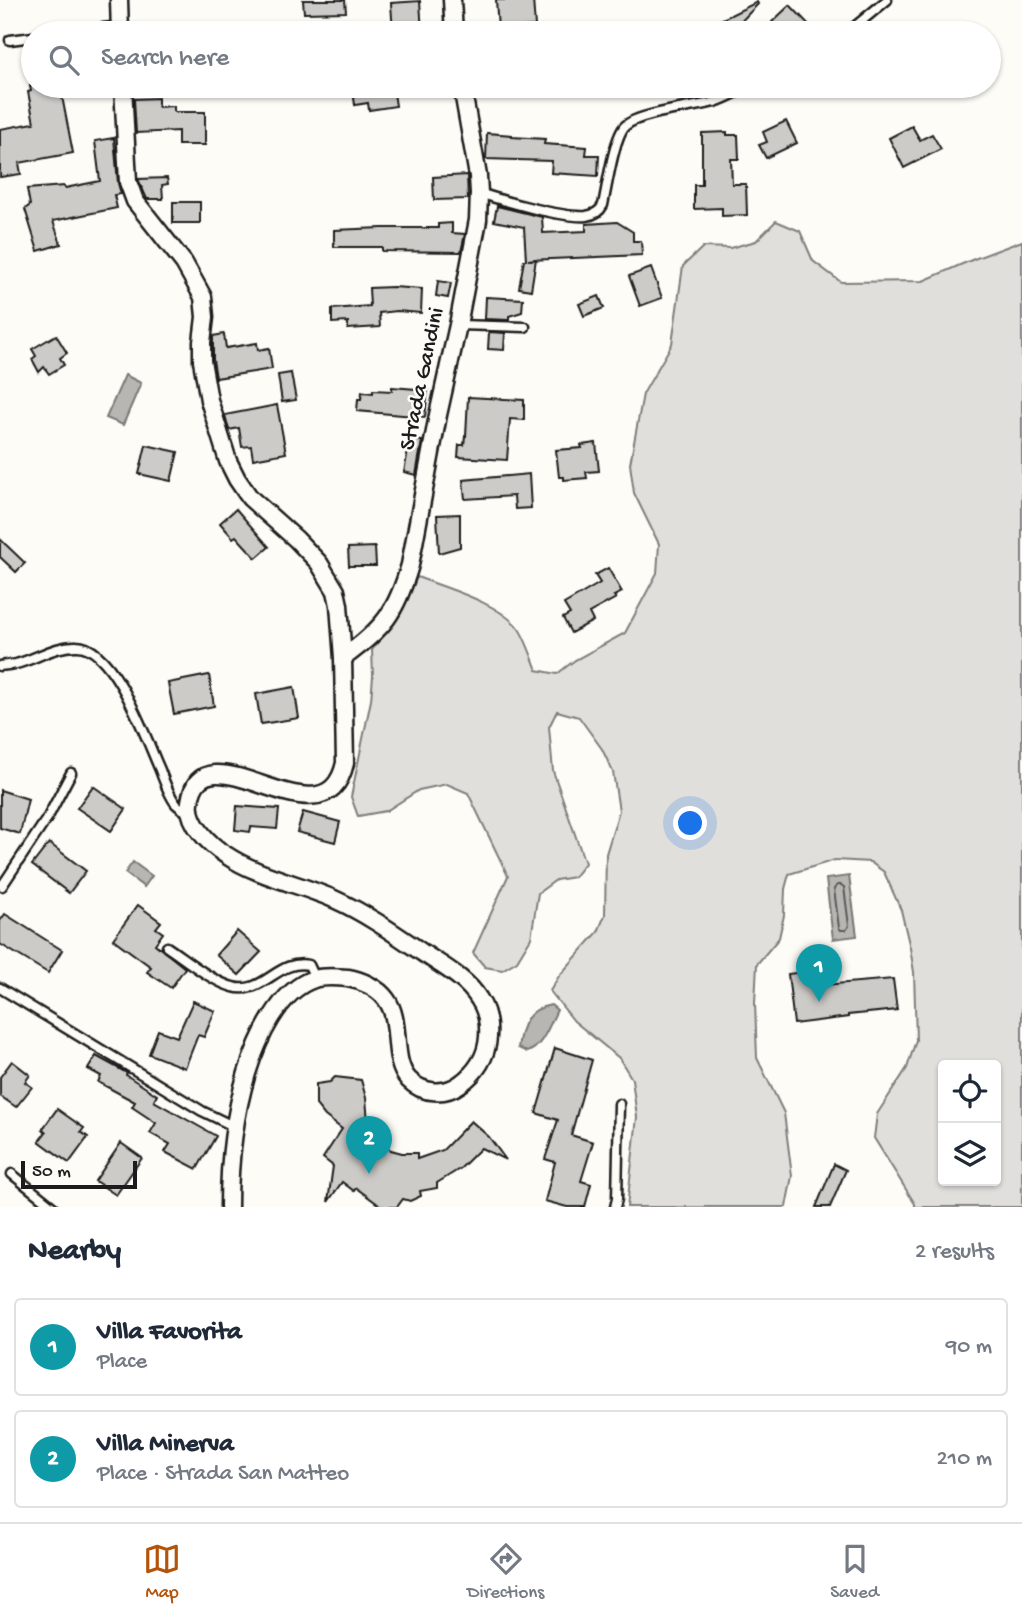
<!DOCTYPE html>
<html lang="en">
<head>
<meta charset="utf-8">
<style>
  :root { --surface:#fff; --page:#f6f6f7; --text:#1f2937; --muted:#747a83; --line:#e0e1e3; --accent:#b45309 }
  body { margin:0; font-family:"Gochi Hand",sans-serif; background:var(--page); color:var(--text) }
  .controls { position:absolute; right:21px; bottom:21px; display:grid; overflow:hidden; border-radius:7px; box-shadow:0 2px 5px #0004 }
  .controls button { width:63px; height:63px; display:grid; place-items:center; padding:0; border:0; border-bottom:2px solid var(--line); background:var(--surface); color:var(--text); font:35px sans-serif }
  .scale { position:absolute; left:21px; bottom:18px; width:116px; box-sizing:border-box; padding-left:7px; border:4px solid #1c1c1c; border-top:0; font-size:19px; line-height:24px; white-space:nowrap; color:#1c1c1c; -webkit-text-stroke:5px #fdfcf7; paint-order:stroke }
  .you { position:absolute; left:691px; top:824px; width:24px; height:24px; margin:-18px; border:5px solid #fff; border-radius:50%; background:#1a73e8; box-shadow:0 0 0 10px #1a73e833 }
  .badge { display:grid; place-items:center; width:46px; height:46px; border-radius:50%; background:var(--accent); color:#fff; font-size:23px; font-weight:700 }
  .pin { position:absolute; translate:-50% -58px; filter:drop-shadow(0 2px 4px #0008) }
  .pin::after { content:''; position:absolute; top:37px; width:24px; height:21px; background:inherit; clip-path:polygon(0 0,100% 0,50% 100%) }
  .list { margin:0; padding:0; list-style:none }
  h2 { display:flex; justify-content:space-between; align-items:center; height:91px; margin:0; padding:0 28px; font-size:30px }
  h2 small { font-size:23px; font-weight:400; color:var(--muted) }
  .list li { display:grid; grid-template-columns:46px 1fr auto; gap:21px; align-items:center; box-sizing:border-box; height:98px; margin:0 14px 14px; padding:0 14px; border:2px solid var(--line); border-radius:7px }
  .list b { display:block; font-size:26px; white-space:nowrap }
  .list p { margin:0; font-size:23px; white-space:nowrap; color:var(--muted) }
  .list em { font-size:23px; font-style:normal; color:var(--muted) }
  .icon { flex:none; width:38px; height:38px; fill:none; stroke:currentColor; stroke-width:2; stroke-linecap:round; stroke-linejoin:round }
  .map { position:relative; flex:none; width:1022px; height:1207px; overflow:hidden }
  .search { position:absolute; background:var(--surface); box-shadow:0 2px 5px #0004; left:21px; right:21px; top:21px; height:77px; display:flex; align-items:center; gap:18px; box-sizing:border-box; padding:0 24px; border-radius:38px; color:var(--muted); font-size:26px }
  .sheet { height:315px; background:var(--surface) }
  nav { display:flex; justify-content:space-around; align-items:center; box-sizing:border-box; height:98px; border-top:2px solid var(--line); background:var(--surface); font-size:19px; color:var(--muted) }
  nav a { display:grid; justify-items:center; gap:4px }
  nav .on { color:var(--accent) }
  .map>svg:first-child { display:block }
  .green { fill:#e0dfdb; stroke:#7e7e7c; stroke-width:2; fill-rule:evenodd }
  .water { fill:#b7b6b2; stroke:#797876; stroke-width:2 }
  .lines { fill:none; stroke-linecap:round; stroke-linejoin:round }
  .shore { stroke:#5a5a58; stroke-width:2 }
  .building { fill:#cccbc8; stroke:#1c1c1c; stroke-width:2 }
  .service-casing { stroke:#1c1c1c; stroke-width:13 }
  .minor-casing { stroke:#1c1c1c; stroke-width:21 }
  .service { stroke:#fdfcf7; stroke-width:8 }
  .minor { stroke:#fdfcf7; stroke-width:16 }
  .labels { text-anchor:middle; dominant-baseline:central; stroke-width:5; stroke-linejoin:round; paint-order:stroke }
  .street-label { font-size:23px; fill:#1c1c1c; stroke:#fdfcf7 }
</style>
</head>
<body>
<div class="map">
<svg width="1022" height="1207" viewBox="0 0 1022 1207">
  <rect width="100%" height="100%" fill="#fdfcf7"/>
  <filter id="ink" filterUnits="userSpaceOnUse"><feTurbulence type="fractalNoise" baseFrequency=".0143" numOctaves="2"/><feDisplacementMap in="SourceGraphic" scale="14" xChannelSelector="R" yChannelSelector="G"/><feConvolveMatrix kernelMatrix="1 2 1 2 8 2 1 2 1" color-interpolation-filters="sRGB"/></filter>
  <g filter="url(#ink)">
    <path class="green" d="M776,221L800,231L813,261L841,282L923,281L974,259L1022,241V1207H915V1204L874,1138L877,1114L907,1068L916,1040L914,972L910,948L901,910L884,872L870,862L835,860L789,874L785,889L784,915L779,938L757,964L755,1003L757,1058L784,1113L792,1176L786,1207H627L637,1117L632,1079L619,1058L574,1021L550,991L559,976L598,932L605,915L606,854L619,811L613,772L602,749L579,717L557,711L549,727L553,771L585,863L574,877L556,880L538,893L531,938L517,961L502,970L485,967L473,953L508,876L468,793L447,784L419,790L386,811L358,816L351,797L371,700L373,676L372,650C391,627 406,604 417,577C446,588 500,603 519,629C526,639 532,658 537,670L557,674L575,660L625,633L657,573L659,544L634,493L630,464L643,394L672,344L683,266L703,247L730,248L756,241ZM943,1065H996V1181H943Z"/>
    <g class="water">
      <path d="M125,375L141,383L123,425L106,418Z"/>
      <path d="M133,862L152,876L144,887L125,873Z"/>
      <path d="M849,876L857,936L833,939L826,879Z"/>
      <path d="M551,1005L557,1010C550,1024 542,1048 527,1052L518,1048C521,1025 527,1009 551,1005Z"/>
    </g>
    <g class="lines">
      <path class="shore" d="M837,885H841L844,887L849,926L846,930H841L839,928L834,889Z"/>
    </g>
    <g class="building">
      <path d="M303,0H345L346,12L304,13Z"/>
      <path d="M496,0H533L535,26L498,29Z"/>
      <path d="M420,1L422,33H393L391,3Z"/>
      <path d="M757,2L758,4L730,33H694Z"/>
      <path d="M790,5L817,33H783L772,22Z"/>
      <path d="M30,86H60L73,153L19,163L21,174L0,177V129L34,123L28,92L31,91Z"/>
      <path d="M366,86H393L396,106L369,110L368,103L355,105L353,91L367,89Z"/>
      <path d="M158,98V107L174,106V112H205V145H178V131L136,133L134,99Z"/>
      <path d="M786,121L797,143L766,158L759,145L767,142L763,132Z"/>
      <path d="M912,126L920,140L932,134L941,149L904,168L889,138Z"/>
      <path d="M727,132V135H738L739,159H731L732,184H746L747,215L722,216V208L694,209V185H702V133Z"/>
      <path d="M487,133L512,135V137L545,139L544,144L587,147L586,155H599L598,176L551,173L552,161L486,159Z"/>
      <path d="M114,138L118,183L121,194L114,195L117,208L53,221L61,244L38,251L25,209L30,205L27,189L64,186L65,188L100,181L95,141Z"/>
      <path d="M467,175L468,199L434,200L433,177Z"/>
      <path d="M167,178L168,184L162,185L163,199H147L138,179Z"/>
      <rect x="173" y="202" width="27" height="21"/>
      <path d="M497,206L542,217L543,233L586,231V224L617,222L633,232V241H641L642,255L528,260L536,259L531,290L519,288L524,260H526L524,227L494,221Z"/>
      <path d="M452,223V233L465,234L461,252L382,251V247H334V230L382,228H438V224Z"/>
      <path d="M651,268L662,298L640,306L629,276Z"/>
      <path d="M438,281L451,283L448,298L436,296Z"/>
      <path d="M393,287L422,289L421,313L397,311L379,313L380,327L348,329V322L332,323V309L370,306L369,288Z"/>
      <path d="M599,296L604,308L584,316L579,304Z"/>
      <path d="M486,297L523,299L522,312L509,316V320L485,319Z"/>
      <path d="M489,332L505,333L504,350L488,349Z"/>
      <path d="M224,334L226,348L257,343L258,350L269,348L272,369L216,378L213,360V336Z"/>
      <path d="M56,335L67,353L60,358L64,365L49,374L44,367L39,372L32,359L36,356L32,349Z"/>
      <path d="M291,373L296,400L282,402L278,375Z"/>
      <path d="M392,387L428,390L425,417L357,411L358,399H361L362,392L373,393V390L392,391Z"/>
      <path d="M468,397L524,400V420L510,419L507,460L458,457L459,445H464L465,436H466Z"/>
      <path d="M277,405L286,453L253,459L251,446L242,447L239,428L229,430L225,415Z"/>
      <path d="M410,439L422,441L416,475L404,472Z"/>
      <path d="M596,443L599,471L586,472L587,478L564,480V477H559L556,450L582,448L581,445Z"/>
      <path d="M146,445L178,452L171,481L139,474Z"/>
      <path d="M529,474L531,508L515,509L514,496L465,499L463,480Z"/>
      <path d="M236,509L269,547L256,558L236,536L233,538L220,523Z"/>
      <path d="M460,514V547L439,553L437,515Z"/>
      <path d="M0,539L25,563L16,572L0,557Z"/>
      <path d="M375,547L376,566H349L348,548Z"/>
      <path d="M608,568L622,592L614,596L616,598L589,613L593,621L571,633L563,618L570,614L564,604L600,583L595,575Z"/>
      <path d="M209,675L214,706L174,714L168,683Z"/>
      <path d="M294,687L299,718L261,724L256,694Z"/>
      <path d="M93,786L126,809L111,831L77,808Z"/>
      <path d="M0,790L28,799L20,834L0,828Z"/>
      <path d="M237,806L279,809L277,829L251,827L250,832L235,830Z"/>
      <path d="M303,812L340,822L335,842L297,832Z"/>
      <path d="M49,843L86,871L69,893L32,865Z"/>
      <path d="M138,905L161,922L156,928L163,933L155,944L185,968L171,988L147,972L151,967L113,939Z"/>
      <path d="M5,914L62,950L48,973L0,944V921Z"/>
      <path d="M237,931L261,952L239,975L216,955Z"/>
      <path d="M810,971L812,986L893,979L897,1010L848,1015V1017L794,1024L788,974Z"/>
      <path d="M193,1001L215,1011L204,1037L198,1035L185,1068L149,1054L158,1030L177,1037Z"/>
      <path d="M555,1048L592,1060L571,1135L593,1142L581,1181L591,1184L585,1207H567L545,1201L555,1162L545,1159L558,1120L536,1113Z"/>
      <path d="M96,1056L127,1073L126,1075L157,1095L154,1101L216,1136L197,1169L165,1152L170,1144L150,1133L156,1123L132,1107L135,1102L98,1082L101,1076L88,1069Z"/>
      <path d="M12,1061L30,1075L25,1082L32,1087L16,1107L0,1096V1077Z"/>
      <path d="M335,1077L361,1080L366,1098L368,1122L372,1125L370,1131L380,1142L391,1150L402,1153H417V1159L443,1150L471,1121L489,1137L506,1160L481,1148L461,1168L437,1183V1188L420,1191L421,1196L410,1201L403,1199L397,1207H382L356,1188L354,1191L342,1182L328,1202L333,1166L323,1158L342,1129L325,1116L316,1105V1084L330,1082Z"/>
      <path d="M57,1109L84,1128L81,1132L88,1137L69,1163L39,1141L46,1132L42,1130Z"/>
      <path d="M121,1143L142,1158L116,1195L95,1181Z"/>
      <path d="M834,1164L846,1170L830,1207H816Z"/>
    </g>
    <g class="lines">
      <g class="service-casing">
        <g id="service">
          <path d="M62,33L120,26"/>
          <path d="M847,33L887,0"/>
          <path d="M10,40L33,37"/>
          <path d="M479,193C504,201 562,218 586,216C594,215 600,211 603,205C607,187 614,137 625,126C638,113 696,107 715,102C727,98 739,91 750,86"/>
          <path d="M458,325L525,327"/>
          <path d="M0,666C5,665 11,665 16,664C36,659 56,645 77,646C114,646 147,741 160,770C164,781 169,795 176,804C180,808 185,811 189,813"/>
          <path d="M2,886L48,817L71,773"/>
          <path d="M167,947C185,959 213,982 233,987C263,996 278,958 309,965L315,978"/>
          <path d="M0,988L202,1111L235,1127"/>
          <path d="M12,1174L53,1207"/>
          <path d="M615,1207L617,1199L619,1104"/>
        </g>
      </g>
      <g class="minor-casing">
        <g id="minor">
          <path d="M119,0L120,33"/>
          <path d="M452,0L454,33"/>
          <path d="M123,86L128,182L135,201L184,263L203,297L205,317L202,342V361L209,400L228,461L237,479L250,498L296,539L319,563L336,591L339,605L343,658L345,763C325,853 202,720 190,802C187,823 210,845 226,855C259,877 301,884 336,900C367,914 395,934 423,953C443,966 467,979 479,999C487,1011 489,1024 488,1037C487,1056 476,1073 460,1084C445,1095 423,1094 409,1080C390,1060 403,1021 386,999C378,988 361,980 348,978C337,977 324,976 314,979C279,990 257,1041 247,1073C234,1116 229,1162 229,1207"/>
          <path d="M343,658C384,628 396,613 410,565L438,415L458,325L478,220L479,193L478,176L462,86"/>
        </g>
      </g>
      <use href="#service" class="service"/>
      <use href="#minor" class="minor"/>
    </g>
  </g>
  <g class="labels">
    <g class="street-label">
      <text transform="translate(423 379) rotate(-78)">Strada Gandini</text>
    </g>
  </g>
</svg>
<div class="controls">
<button><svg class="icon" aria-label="locate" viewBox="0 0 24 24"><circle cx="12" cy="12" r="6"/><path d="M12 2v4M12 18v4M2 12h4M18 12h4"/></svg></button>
<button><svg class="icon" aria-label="layers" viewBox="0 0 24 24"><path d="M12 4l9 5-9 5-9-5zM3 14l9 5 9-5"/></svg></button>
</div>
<div class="scale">50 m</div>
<div class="you"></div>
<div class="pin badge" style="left:819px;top:1002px;background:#0f9aa8">1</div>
<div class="pin badge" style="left:369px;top:1174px;background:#0f9aa8">2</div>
<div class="search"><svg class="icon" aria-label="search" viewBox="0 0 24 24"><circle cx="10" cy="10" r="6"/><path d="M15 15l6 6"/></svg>Search here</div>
</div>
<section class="sheet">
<h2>Nearby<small>2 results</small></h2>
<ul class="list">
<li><span class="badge" style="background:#0f9aa8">1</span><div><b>Villa Favorita</b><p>Place</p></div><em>90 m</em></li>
<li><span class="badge" style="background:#0f9aa8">2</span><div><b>Villa Minerva</b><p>Place · Strada San Matteo</p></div><em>210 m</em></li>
</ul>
</section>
<nav>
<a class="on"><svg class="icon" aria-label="map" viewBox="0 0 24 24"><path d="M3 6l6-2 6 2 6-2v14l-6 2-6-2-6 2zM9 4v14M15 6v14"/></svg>Map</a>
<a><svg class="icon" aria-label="directions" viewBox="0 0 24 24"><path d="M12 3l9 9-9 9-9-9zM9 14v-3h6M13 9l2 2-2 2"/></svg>Directions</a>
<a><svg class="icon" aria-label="saved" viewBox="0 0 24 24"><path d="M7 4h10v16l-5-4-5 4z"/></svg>Saved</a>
</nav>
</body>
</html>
